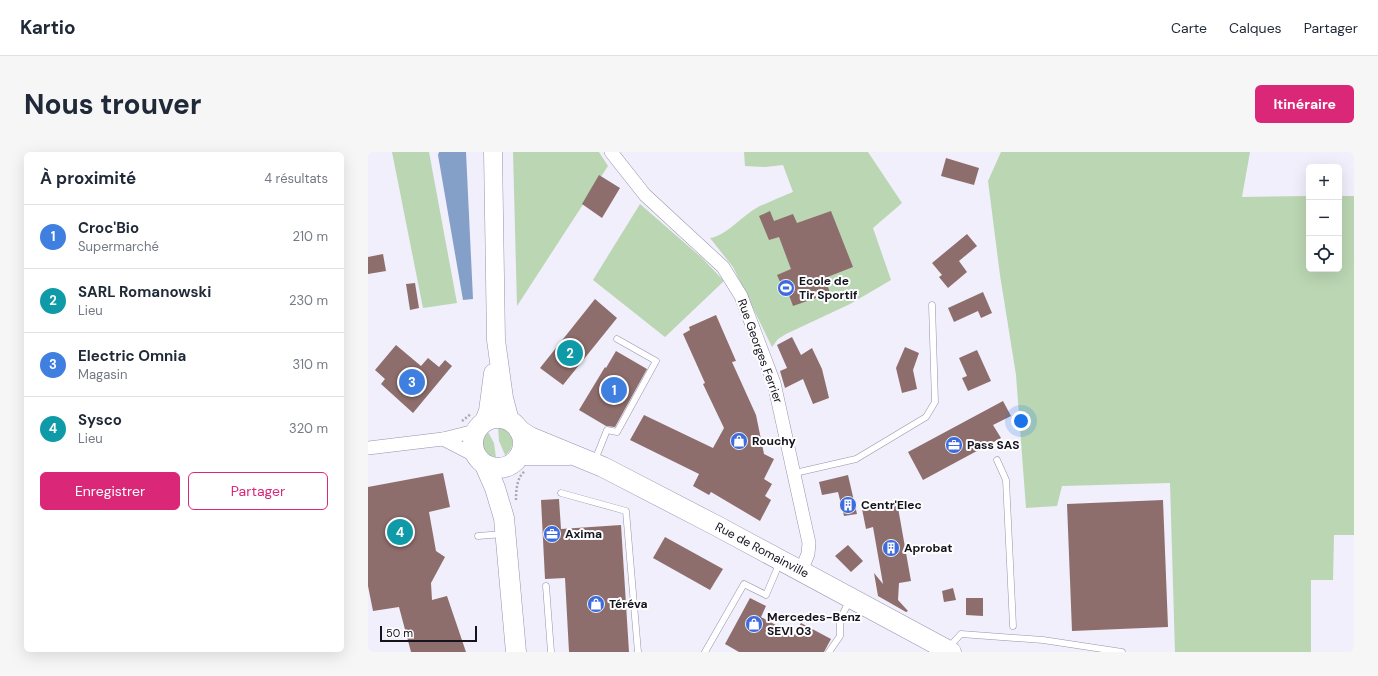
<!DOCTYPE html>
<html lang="fr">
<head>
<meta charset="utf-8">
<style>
  :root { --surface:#fff; --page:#f6f6f7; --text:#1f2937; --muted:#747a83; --line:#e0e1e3; --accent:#db2777 }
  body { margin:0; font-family:"DM Sans",sans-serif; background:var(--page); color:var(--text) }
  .controls { position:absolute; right:12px; top:12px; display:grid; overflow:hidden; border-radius:6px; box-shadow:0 4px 16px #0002 }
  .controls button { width:36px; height:36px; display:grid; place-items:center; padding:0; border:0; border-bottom:1px solid var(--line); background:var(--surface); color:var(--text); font:20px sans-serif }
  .scale { position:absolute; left:12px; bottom:10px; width:97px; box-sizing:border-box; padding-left:4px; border:2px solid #15131e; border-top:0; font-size:11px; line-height:14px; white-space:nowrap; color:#15131e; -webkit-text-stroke:3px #fefefe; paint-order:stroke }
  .you { position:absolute; left:653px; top:269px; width:14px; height:14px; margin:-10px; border:3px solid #fff; border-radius:50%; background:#1a73e8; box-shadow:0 0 0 6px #1a73e833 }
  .badge { display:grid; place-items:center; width:26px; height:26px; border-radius:50%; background:var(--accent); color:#fff; font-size:13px; font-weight:700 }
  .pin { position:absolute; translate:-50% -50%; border:2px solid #fff; box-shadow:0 1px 4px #0006 }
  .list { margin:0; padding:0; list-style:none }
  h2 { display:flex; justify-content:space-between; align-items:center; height:52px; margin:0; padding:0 16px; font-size:17px }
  h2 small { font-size:13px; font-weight:400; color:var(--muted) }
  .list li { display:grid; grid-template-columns:26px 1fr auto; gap:12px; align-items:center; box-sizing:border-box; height:64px; padding:0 16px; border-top:1px solid var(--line) }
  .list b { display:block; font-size:15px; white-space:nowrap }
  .list p { margin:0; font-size:13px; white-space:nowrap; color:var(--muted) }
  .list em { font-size:13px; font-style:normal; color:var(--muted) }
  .actions { display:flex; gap:8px; padding:12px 16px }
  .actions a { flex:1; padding:9px 0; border:1px solid var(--accent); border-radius:6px; text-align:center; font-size:14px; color:var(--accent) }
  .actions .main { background:var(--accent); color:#fff }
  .icon { flex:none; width:22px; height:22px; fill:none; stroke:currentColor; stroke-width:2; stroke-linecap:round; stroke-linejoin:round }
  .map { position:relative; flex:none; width:986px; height:500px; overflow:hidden; border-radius:6px }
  header { display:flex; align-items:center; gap:24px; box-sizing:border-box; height:56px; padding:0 20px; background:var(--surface); border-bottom:1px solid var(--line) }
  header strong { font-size:19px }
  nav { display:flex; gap:22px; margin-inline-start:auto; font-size:14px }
  .intro { display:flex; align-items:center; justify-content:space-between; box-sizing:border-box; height:96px; padding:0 24px }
  h1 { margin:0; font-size:28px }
  .button { padding:10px 18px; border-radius:6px; background:var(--accent); color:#fff; font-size:14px; font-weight:700 }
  main { display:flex; gap:24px; padding:0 24px }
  aside { flex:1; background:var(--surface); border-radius:6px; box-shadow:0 4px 16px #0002 }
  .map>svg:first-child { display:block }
  .green { fill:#bbd6b3 }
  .water { fill:#84a0c9 }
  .building { fill:#8e6e6c }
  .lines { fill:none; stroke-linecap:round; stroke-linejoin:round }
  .lane-casing { stroke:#9792ae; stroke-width:7 }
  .street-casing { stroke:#9792ae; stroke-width:14 }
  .secondary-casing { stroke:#9792ae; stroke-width:19 }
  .primary-casing { stroke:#9792ae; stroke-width:21 }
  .path { stroke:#a9a8b3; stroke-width:2.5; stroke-dasharray:2 2; stroke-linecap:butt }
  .lane { stroke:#fff; stroke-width:6 }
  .street { stroke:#fff; stroke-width:13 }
  .secondary { stroke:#fff; stroke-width:18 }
  .primary { stroke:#fff; stroke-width:20 }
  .labels { text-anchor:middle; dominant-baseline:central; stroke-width:4; stroke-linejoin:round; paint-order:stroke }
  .poi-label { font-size:12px; font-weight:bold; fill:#15131e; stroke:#fefefe; text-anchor:start }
  .street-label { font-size:12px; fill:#15131e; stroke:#fefefe }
</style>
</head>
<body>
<header>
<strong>Kartio</strong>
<nav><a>Carte</a><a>Calques</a><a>Partager</a></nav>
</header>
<div class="intro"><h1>Nous trouver</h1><a class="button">Itinéraire</a></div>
<main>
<aside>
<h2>À proximité<small>4 résultats</small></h2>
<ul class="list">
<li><span class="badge" style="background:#3f7fe0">1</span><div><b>Croc'Bio</b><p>Supermarché</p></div><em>210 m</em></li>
<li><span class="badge" style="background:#0f9aa8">2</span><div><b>SARL Romanowski</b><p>Lieu</p></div><em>230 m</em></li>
<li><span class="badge" style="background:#3f7fe0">3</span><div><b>Electric Omnia</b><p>Magasin</p></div><em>310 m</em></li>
<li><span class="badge" style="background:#0f9aa8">4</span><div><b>Sysco</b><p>Lieu</p></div><em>320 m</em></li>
</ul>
<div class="actions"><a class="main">Enregistrer</a><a>Partager</a></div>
</aside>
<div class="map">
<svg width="986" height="500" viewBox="0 0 986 500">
  <rect width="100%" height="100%" fill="#f0effb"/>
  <g class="green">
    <path d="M24,0H61L89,151L55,156Z"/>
    <path d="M145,0H231L240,14L149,154Z"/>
    <path d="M376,0H500L534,51L505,76L523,128L482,152L418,182L410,187L404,195L365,115L342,86C358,84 375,63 390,55C401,50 413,45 425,40L415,13L397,15L377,14Z"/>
    <path d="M633,0H882L874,45L941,44V117H971V44H986V383H966L965,428H943V500H807L802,331L694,334L689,354L658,356L648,223L632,123L620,29Z"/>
    <path d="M272,52L334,106L356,129L297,185L225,128Z"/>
    <path d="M130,274C145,276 150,295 137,303L131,289Z"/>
    <path d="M119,278L126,291L128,306C113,305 109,288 119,278Z"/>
  </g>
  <path class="water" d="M71,0H98L105,147L95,148L70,3Z"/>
  <g class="building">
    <path d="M578,6L611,16L606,33L573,24Z"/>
    <path d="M231,23L252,36L234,66L214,52Z"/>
    <path d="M402,59L406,69L425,62L429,71L463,59L485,115L457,126L462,141L425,154L419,138L416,139L409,123L423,117L411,85L401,88L391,64Z"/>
    <path d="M599,82L609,94L591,109L599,120L580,136L571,125L574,123L564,111Z"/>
    <path d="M15,102L18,119L0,122V105Z"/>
    <path d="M47,131L51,156L42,158L38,132Z"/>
    <path d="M615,140L624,161L613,166L610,159L586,170L580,156Z"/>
    <path d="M227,147L249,166L195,233L172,216Z"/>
    <path d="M348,163L368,209L364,210L388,263L396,302L406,307L396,327L404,332L397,344L403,348L392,369L343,340L341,343L325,334L331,322L262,288L276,263L345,296L356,276L335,232L337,231L315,182L322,178L321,175Z"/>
    <path d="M424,185L433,203L444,196L454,217L461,246L445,252L435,227L417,236L412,219L419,216L409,193Z"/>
    <path d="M28,193L53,214L60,206L71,215L77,208L84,214L45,261L13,232L17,227L7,218Z"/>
    <path d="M537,195L551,201L545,218L549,237L534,241L528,216Z"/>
    <path d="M609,198L623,229L600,239L594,226L599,224L591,206Z"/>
    <path d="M248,199L279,217L247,275L238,274L211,258L237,215L238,216Z"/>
    <path d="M635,249L643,264L625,273L633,286L555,328L540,300Z"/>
    <path d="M75,321L82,355L61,360L68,399L77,405L63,431L64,448L79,444L98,500H43L31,455L5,459L0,434V335Z"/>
    <path d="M480,323L489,362L476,364L470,340L454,343L451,330Z"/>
    <path d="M191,347L193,377L253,373L261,500H201L197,426L177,427L173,348Z"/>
    <path d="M795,348L800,475L704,479L699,352Z"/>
    <path d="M529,350L543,429L531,431L530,448L540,459L538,460L510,444L506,421L515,432L505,375L498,377L494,357Z"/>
    <path d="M297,385L355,417L342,438L285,406Z"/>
    <path d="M480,393L495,409L483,420L467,404Z"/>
    <path d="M585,436L588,448L576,450L574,439Z"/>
    <path d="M382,446L398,454L393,465L426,483L433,471L463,487L456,500H371L357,492Z"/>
    <path d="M598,446H615V464L598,463Z"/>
  </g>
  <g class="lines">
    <g class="lane-casing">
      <g id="lane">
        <path d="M227,308L239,278L249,280L288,209L249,187"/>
        <path d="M629,308L638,328L645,474"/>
        <path d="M427,321L488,307L558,265L567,250L564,153"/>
        <path d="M193,341L258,359L270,500"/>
        <path d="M110,384L135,382"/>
        <path d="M178,434L183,500"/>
        <path d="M581,495L593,482L675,488L754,500"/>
        <path d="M337,500L376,432L398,443L412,410"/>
        <path d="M461,500L472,484V467L482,448"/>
      </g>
    </g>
    <g class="street-casing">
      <g id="street">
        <path d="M243,0L277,43L355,115L373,144L406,231L441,391L440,402L433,419"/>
        <path d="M75,287L108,304"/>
        <path d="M0,296L75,287L107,279"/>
      </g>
    </g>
    <g class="secondary-casing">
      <g id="secondary">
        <path d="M125,0L128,188L136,246L142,269"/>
        <path d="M116,269L120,259L125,221"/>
      </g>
    </g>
    <g class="primary-casing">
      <g id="primary">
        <circle cx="130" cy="291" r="25"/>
        <path d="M151,278L162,285L235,315L349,374L583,500"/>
        <path d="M152,303H201"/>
        <path d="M117,313L127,336L136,366L148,500"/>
      </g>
    </g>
    <g class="path">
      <path d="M94,269L103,262"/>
      <path d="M148,348C148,338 149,325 157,319"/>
    </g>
    <use href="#lane" class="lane"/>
    <use href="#street" class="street"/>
    <use href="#secondary" class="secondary"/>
    <use href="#primary" class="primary"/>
  </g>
  <defs>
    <g id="stadium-disc" transform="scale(0.9)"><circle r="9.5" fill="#3e6cdd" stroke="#fefefe"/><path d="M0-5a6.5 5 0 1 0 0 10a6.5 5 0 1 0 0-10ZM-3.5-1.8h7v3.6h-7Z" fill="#fff"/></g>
    <g id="shop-disc" transform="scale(0.9)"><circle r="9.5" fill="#3e6cdd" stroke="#fefefe"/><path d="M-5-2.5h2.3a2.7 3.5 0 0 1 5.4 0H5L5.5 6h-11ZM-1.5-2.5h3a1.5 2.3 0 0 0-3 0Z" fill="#fff"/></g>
    <g id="office-disc" transform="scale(0.9)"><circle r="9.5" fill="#3e6cdd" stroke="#fefefe"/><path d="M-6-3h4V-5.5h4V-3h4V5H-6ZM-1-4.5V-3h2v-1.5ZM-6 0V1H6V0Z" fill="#fff"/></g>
    <g id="building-disc" transform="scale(0.9)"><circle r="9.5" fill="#3e6cdd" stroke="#fefefe"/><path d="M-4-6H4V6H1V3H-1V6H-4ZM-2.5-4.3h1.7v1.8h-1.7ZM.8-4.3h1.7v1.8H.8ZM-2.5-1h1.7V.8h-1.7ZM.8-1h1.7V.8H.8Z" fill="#fff"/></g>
  </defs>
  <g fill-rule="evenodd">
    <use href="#stadium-disc" x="418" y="136"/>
    <use href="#shop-disc" x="371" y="289"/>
    <use href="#office-disc" x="586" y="293"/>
    <use href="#building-disc" x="480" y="353"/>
    <use href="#office-disc" x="184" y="382"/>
    <use href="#building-disc" x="523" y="396"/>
    <use href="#shop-disc" x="228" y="452"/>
    <use href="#shop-disc" x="386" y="472"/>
  </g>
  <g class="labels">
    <g class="poi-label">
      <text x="431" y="129">Ecole de<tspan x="431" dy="14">Tir Sportif</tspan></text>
      <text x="384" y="289">Rouchy</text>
      <text x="599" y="293">Pass SAS</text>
      <text x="493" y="353">Centr'Elec</text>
      <text x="197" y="382">Axima</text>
      <text x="536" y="396">Aprobat</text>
      <text x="241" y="452">Téréva</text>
      <text x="399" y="465">Mercedes-Benz<tspan x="399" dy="14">SEVI 03</tspan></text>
    </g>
    <g class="street-label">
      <text transform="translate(392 199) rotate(70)">Rue Georges Ferrier</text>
      <text transform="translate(394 398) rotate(28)">Rue de Romainville</text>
    </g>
  </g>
</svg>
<div class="controls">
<button>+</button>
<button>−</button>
<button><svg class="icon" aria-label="locate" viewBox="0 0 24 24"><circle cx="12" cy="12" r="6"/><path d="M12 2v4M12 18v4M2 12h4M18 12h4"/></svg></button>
</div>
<div class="scale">50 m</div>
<div class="you"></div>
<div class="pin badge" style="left:246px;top:238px;background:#3f7fe0">1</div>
<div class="pin badge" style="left:202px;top:201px;background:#0f9aa8">2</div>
<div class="pin badge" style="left:44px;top:230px;background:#3f7fe0">3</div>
<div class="pin badge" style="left:32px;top:380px;background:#0f9aa8">4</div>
</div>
</main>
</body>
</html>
